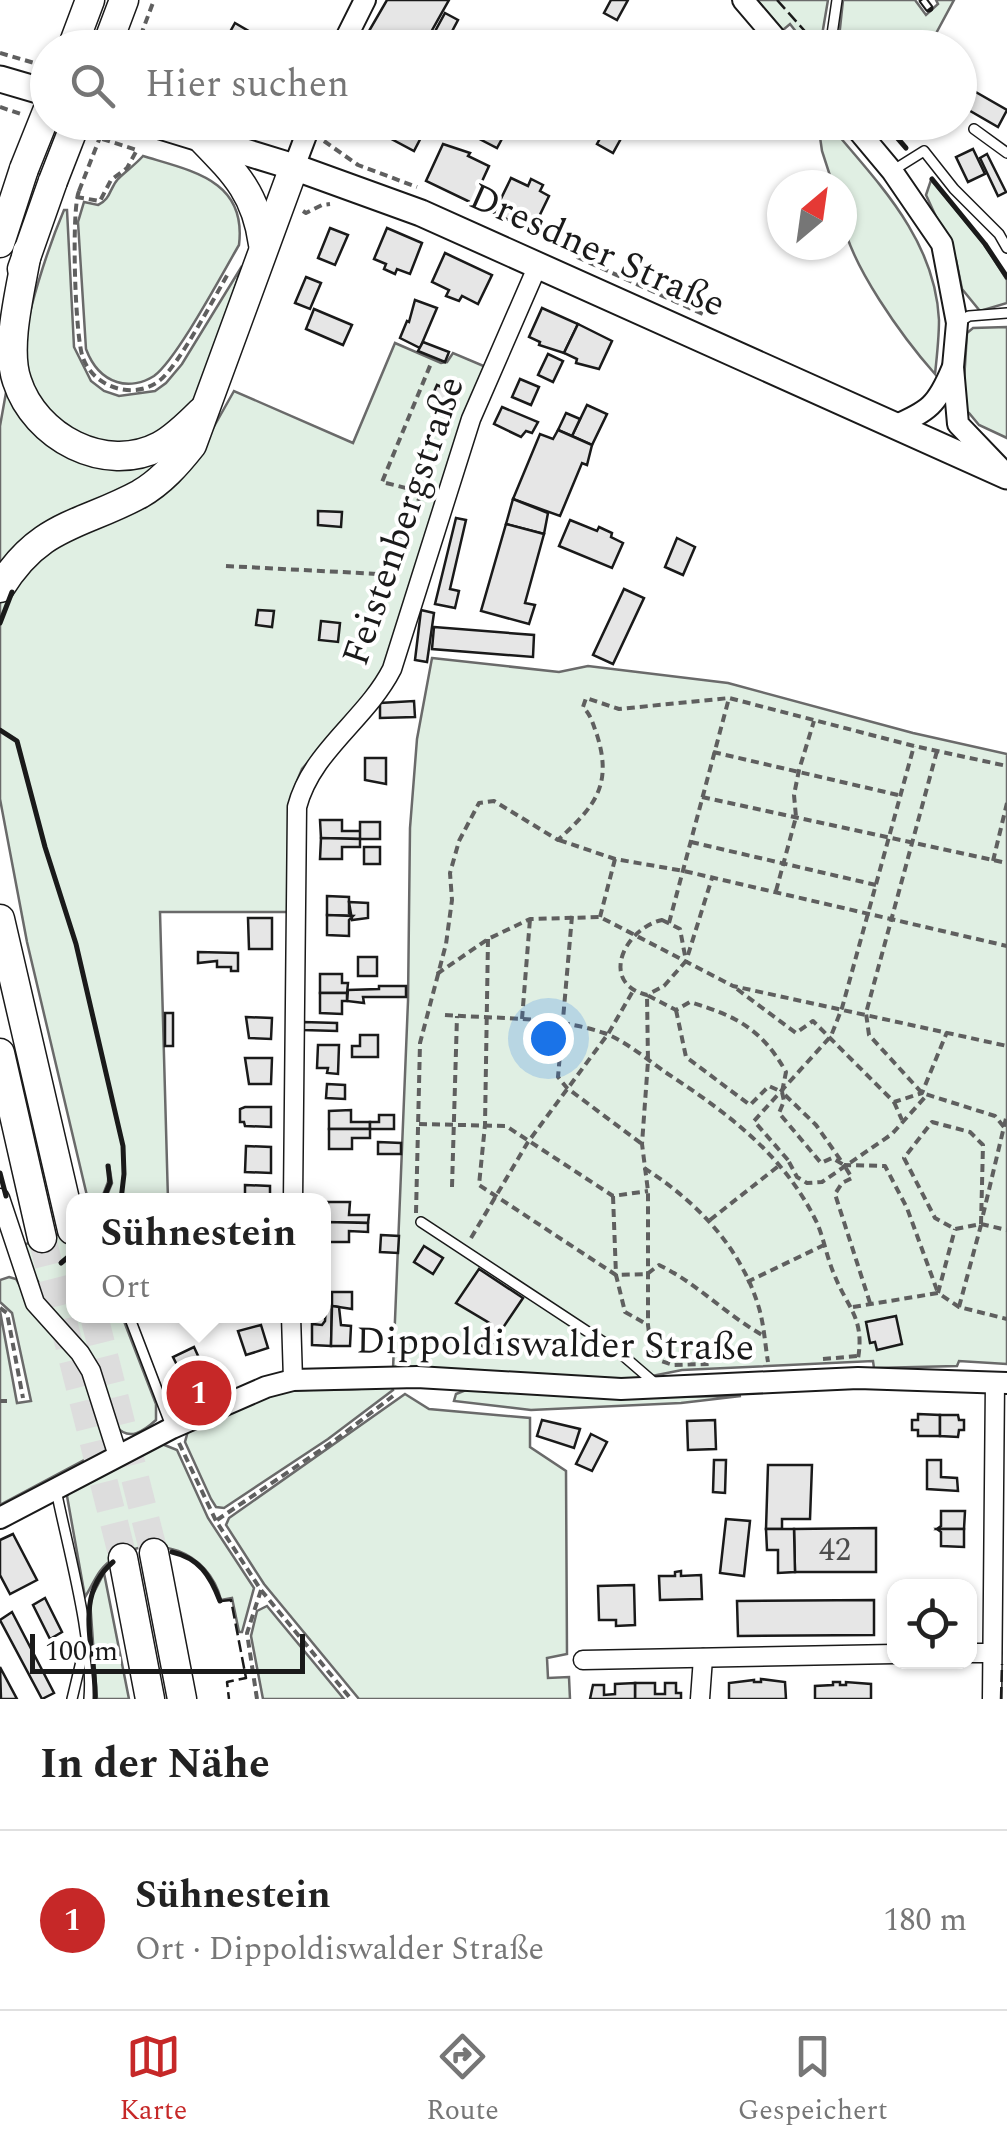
<!DOCTYPE html>
<html lang="de">
<head>
<meta charset="utf-8">
<style>
  :root { --surface:#fff; --page:#f2f2f2; --text:#222; --muted:#767676; --line:#e0e0e0; --accent:#c62828 }
  body { margin:0; font-family:Spectral,serif; background:var(--page); color:var(--text) }
  .controls { position:absolute; right:30px; bottom:30px; display:grid; overflow:hidden; border-radius:20px; box-shadow:0 2px 8px #0004 }
  .controls button { width:90px; height:90px; display:grid; place-items:center; padding:0; border:0; border-bottom:2px solid var(--line); background:var(--surface); color:var(--text); font:50px sans-serif }
  .compass { position:absolute; left:767px; top:170px; width:90px; height:90px; border-radius:50%; background:var(--surface); box-shadow:0 2px 8px #0004; rotate:29deg }
  .scale { position:absolute; left:30px; bottom:25px; width:275px; box-sizing:border-box; padding-left:10px; border:5px solid #1a1a1a; border-top:0; font-size:28px; line-height:35px; white-space:nowrap; color:#1a1a1a; -webkit-text-stroke:8px #fff; paint-order:stroke }
  .you { position:absolute; left:548px; top:1038px; width:35px; height:35px; margin:-25px; border:8px solid #fff; border-radius:50%; background:#1a73e8; box-shadow:0 0 0 15px #1a73e833 }
  .badge { display:grid; place-items:center; width:65px; height:65px; border-radius:50%; background:var(--accent); color:#fff; font-size:32px; font-weight:700 }
  .pin { position:absolute; translate:-50% -50%; border:5px solid #fff; box-shadow:0 2px 10px #0006 }
  .popup { position:absolute; left:66px; top:1193px; width:265px; height:130px; box-sizing:border-box; display:grid; place-content:center; border-radius:20px; background:var(--surface); filter:drop-shadow(0 2px 8px #0005); font-size:32px; white-space:nowrap; color:var(--muted) }
  .popup b { font-size:38px; color:var(--text) }
  .popup::after { content:''; position:absolute; left:50%; top:100%; margin-left:-20px; border:20px solid transparent; border-top-color:var(--surface) }
  .list { margin:0; padding:0; list-style:none }
  h2 { display:flex; justify-content:space-between; align-items:center; height:130px; margin:0; padding:0 40px; font-size:42px }
  h2 small { font-size:32px; font-weight:400; color:var(--muted) }
  .list li { display:grid; grid-template-columns:65px 1fr auto; gap:30px; align-items:center; box-sizing:border-box; height:180px; padding:0 40px; border-top:2px solid var(--line) }
  .list b { display:block; font-size:38px; white-space:nowrap }
  .list p { margin:0; font-size:32px; white-space:nowrap; color:var(--muted) }
  .list em { font-size:32px; font-style:normal; color:var(--muted) }
  .icon { flex:none; width:55px; height:55px; fill:none; stroke:currentColor; stroke-width:2; stroke-linecap:round; stroke-linejoin:round }
  .map { position:relative; flex:none; width:1007px; height:1699px; overflow:hidden }
  .search { position:absolute; background:var(--surface); box-shadow:0 2px 8px #0004; left:30px; right:30px; top:30px; height:110px; display:flex; align-items:center; gap:25px; box-sizing:border-box; padding:0 35px; border-radius:55px; color:var(--muted); font-size:38px }
  .sheet { height:310px; background:var(--surface) }
  nav { display:flex; justify-content:space-around; align-items:center; box-sizing:border-box; height:140px; border-top:2px solid var(--line); background:var(--surface); font-size:28px; color:var(--muted) }
  nav a { display:grid; justify-items:center; gap:5px }
  nav .on { color:var(--accent) }
  .map>svg:first-child { display:block }
  .green { fill:#e0efe3; stroke:#6a6a6a; stroke-width:2.5 }
  .building { fill:#e6e6e6; stroke:#1a1a1a; stroke-width:2.5 }
  .lines { fill:none; stroke-linecap:round; stroke-linejoin:round }
  .trunk-tunnel { stroke:#ddd; stroke-width:28; stroke-dasharray:28 14; stroke-linecap:butt }
  .service-casing { stroke:#1a1a1a; stroke-width:12 }
  .minor-casing { stroke:#1a1a1a; stroke-width:21 }
  .tertiary-casing { stroke:#1a1a1a; stroke-width:24 }
  .primary-casing { stroke:#1a1a1a; stroke-width:29 }
  .trunk-casing { stroke:#1a1a1a; stroke-width:31 }
  .path { stroke:#5f5f5f; stroke-width:4; stroke-dasharray:8 5; stroke-linecap:butt }
  .service { stroke:#fff; stroke-width:9 }
  .minor { stroke:#fff; stroke-width:18 }
  .tertiary { stroke:#fff; stroke-width:20 }
  .primary { stroke:#fff; stroke-width:25 }
  .trunk { stroke:#fff; stroke-width:28 }
  .rail-casing { stroke:#1a1a1a; stroke-width:9 }
  .rail { stroke:#fff; stroke-width:5; stroke-dasharray:15; stroke-linecap:butt }
  .trunk-bridge-casing { stroke:#1a1a1a; stroke-width:31; stroke-linecap:butt }
  .path-bridge { stroke:#5f5f5f; stroke-width:4; stroke-dasharray:8 5; stroke-linecap:butt }
  .trunk-bridge { stroke:#fff; stroke-width:28 }
  .fence { stroke:#1a1a1a; stroke-width:2.5; stroke-dasharray:12 5; stroke-linecap:butt }
  .wall { stroke:#1a1a1a; stroke-width:5 }
  .labels { text-anchor:middle; dominant-baseline:central; stroke-width:8; stroke-linejoin:round; paint-order:stroke }
  .number-label { font-size:32px; fill:#4d4d4d }
  .street-label { font-size:38px; fill:#1a1a1a; stroke:#fff }
</style>
</head>
<body>
<div class="map">
<svg width="1007" height="1699" viewBox="0 0 1007 1699">
  <rect width="100%" height="100%" fill="#fff"/>
  <g class="green">
    <path d="M757,0H828L820,47H798L795,45L801,38L790,24L783,30Z"/>
    <path d="M843,0H915L926,15L938,4L936,0H954L933,39L905,47H838Z"/>
    <path d="M818,123H828C877,182 935,238 939,320C939,338 937,356 935,374C904,339 849,264 842,217C841,207 842,195 842,185H833L822,151Z"/>
    <path d="M143,156C192,171 247,180 239,245C222,274 177,359 154,376C143,383 129,386 117,382C101,377 92,365 86,349L78,222L84,202L98,205C111,199 109,189 118,179C126,171 135,165 143,156Z"/>
    <path d="M931,180L984,244L1007,280V303L980,311L962,289L956,260L926,195Z"/>
    <path d="M64,210H67L74,347L91,381L104,391L119,396L155,391L166,383L182,364L242,266C228,306 212,378 187,409C135,476 29,440 24,357C22,323 50,243 64,210Z"/>
    <path d="M1007,327V438L979,425L969,413H962L967,333L973,328Z"/>
    <path d="M395,343L441,363L447,362L453,353L486,367L380,680L302,769C282,810 290,867 289,912H160L168,1200H105L112,1183L109,1164L108,1182L101,1200H88L27,942L0,799V603L21,570L203,446L234,391L353,443Z"/>
    <path d="M7,387L45,440L162,450L160,468L0,570V426Z"/>
    <path d="M432,658L559,672L588,666L728,683L913,733L1007,754V1364L959,1361L957,1366L874,1368L873,1361L682,1370L632,1380L393,1369L408,1001L410,828L417,739Z"/>
    <path d="M74,1230V1316H122L156,1404V1420C144,1431 129,1442 116,1426L45,1301L48,1299L29,1266L22,1245Z"/>
    <path d="M9,1277L16,1279L32,1307L84,1371L106,1445L101,1451L0,1505V1311L17,1403L31,1401L12,1313L0,1302V1280Z"/>
    <path d="M391,1385L393,1390L328,1439L224,1508L216,1507L211,1499L185,1442L188,1431C217,1417 249,1398 282,1392C318,1386 355,1393 391,1385Z"/>
    <path d="M471,1388L621,1397L741,1396L681,1403L531,1410L454,1401L456,1394Z"/>
    <path d="M405,1394L429,1409L530,1418V1447L566,1471L567,1654L547,1658L548,1678L569,1677L570,1699H359L264,1584L226,1525L229,1518Z"/>
    <path d="M162,1444L177,1450L208,1518L254,1588L242,1632H239L232,1598L221,1600C209,1552 155,1531 113,1559C98,1568 94,1583 85,1597L67,1496L74,1487Z"/>
    <path d="M104,1573L129,1699H97L90,1600Z"/>
    <path d="M267,1606L344,1699H263L251,1636L257,1611Z"/>
  </g>
  <g class="building">
    <path d="M387,0H449L422,48H370L362,43Z"/>
    <path d="M611,0H628L617,20L604,13Z"/>
    <path d="M445,13L458,20L448,39L456,43L454,48H426Z"/>
    <path d="M235,23L278,48H221Z"/>
    <path d="M960,83L1007,110L998,127L960,105Z"/>
    <path d="M391,122H429L414,151L384,135Z"/>
    <path d="M471,122L504,135L497,148L466,132Z"/>
    <path d="M609,122H630L613,153L597,144Z"/>
    <path d="M443,144L470,153L468,156L489,166L472,203L426,181Z"/>
    <path d="M973,149L985,174L968,182L956,157Z"/>
    <path d="M987,154L1006,192L998,196L980,158Z"/>
    <path d="M511,178L528,186L531,179L543,185L540,191L549,196L532,231L494,213Z"/>
    <path d="M330,228L348,235L335,265L318,258Z"/>
    <path d="M387,228L422,243L410,274L397,269L395,274L384,269L386,264L374,259Z"/>
    <path d="M445,253L492,275L478,304L462,296L459,301L446,296L449,290L432,282Z"/>
    <path d="M306,277L321,283L310,309L295,303Z"/>
    <path d="M415,300L437,308L420,348L400,338L407,321L409,322Z"/>
    <path d="M542,308L578,324L564,353L539,345L540,342L529,337Z"/>
    <path d="M314,309L352,325L343,345L306,329Z"/>
    <path d="M578,324L612,341L599,369L576,363L577,359L564,353Z"/>
    <path d="M423,342L449,352L445,362L418,351Z"/>
    <path d="M548,354L563,361L553,382L538,375Z"/>
    <path d="M520,379L539,387L531,405L512,397Z"/>
    <path d="M437,385L453,392L445,410L429,403Z"/>
    <path d="M587,405L607,414L592,445L572,436Z"/>
    <path d="M502,407L538,422L532,433L526,431L521,437L494,424Z"/>
    <path d="M566,413L580,419L572,436L558,430Z"/>
    <path d="M558,430L592,445L587,465L582,463L560,516L513,499L540,434L553,439Z"/>
    <path d="M513,499L548,513L544,534L506,524Z"/>
    <path d="M318,511L342,512L341,527L318,525Z"/>
    <path d="M456,518L466,520L450,589L459,591L455,608L435,604Z"/>
    <path d="M570,520L597,531L599,527L612,533L611,537L623,543L612,568L559,546Z"/>
    <path d="M506,524L544,534L525,603L535,605L529,624L481,611Z"/>
    <path d="M677,538L695,547L683,575L665,567Z"/>
    <path d="M624,589L644,598L613,664L593,655Z"/>
    <path d="M258,610L274,611L272,627L256,625Z"/>
    <path d="M421,610L434,613L427,662L415,660Z"/>
    <path d="M321,621L340,623L338,642L319,640Z"/>
    <path d="M434,627L534,635L533,657L432,649Z"/>
    <path d="M414,701L415,717L380,718V703Z"/>
    <path d="M365,758H386V784L365,780Z"/>
    <path d="M320,820H342V831H361L360,839L321,838Z"/>
    <rect x="360" y="822" width="20" height="17"/>
    <path d="M321,838L360,839V847H342V859H320Z"/>
    <rect x="364" y="847" width="16" height="17"/>
    <path d="M327,896L349,897V913L353,916L327,915Z"/>
    <path d="M349,902L368,903V918L352,920Z"/>
    <path d="M327,915L353,916L349,920V936L327,935Z"/>
    <path d="M248,918H272V949H249Z"/>
    <path d="M198,952L238,953V971H231V967H217V961L198,963Z"/>
    <rect x="358" y="957" width="19" height="19"/>
    <path d="M320,974H342V983H348L347,993H320Z"/>
    <path d="M379,986H406V997H363L364,1003L347,1001L348,990L379,989Z"/>
    <path d="M320,993H347V1001H342V1014L320,1013Z"/>
    <rect x="165" y="1013" width="8" height="33"/>
    <path d="M246,1017L272,1018L271,1039L249,1038Z"/>
    <path d="M303,1022L337,1023V1031L303,1030Z"/>
    <path d="M360,1035H378V1057H352V1046H360Z"/>
    <path d="M318,1045H339L338,1074L327,1073L328,1068H317Z"/>
    <path d="M245,1058H272L271,1084H249Z"/>
    <path d="M327,1084L345,1085V1099L326,1098Z"/>
    <path d="M245,1107H271V1127L245,1126L244,1122H240V1109Z"/>
    <path d="M351,1110V1122H370V1129H329V1111Z"/>
    <path d="M379,1115H394V1129H370V1122H379Z"/>
    <path d="M329,1129H370V1138H352V1149H329Z"/>
    <path d="M378,1142L401,1143V1154H378Z"/>
    <path d="M246,1146L271,1147V1173L245,1172Z"/>
    <path d="M245,1185L270,1186V1200H245Z"/>
    <path d="M328,1202H350L349,1215H369L368,1223L327,1222Z"/>
    <path d="M327,1222L368,1223V1232L349,1231V1242H327Z"/>
    <path d="M381,1235L399,1236L398,1253L380,1252Z"/>
    <path d="M424,1246L443,1258L433,1274L414,1262Z"/>
    <path d="M479,1269L523,1298L488,1350L478,1343L491,1324L456,1303Z"/>
    <path d="M332,1292H352V1309L332,1306Z"/>
    <path d="M326,1306H332L331,1346L312,1345V1324L322,1325L325,1321Z"/>
    <path d="M332,1306L339,1307L341,1325L351,1326L350,1346H331Z"/>
    <path d="M896,1316L902,1344L877,1350L875,1342L870,1343L866,1322Z"/>
    <path d="M261,1325L268,1348L246,1355L238,1331Z"/>
    <path d="M194,1347L204,1369L184,1379L173,1357Z"/>
    <path d="M918,1414L940,1415V1436H918V1430H912V1420H918Z"/>
    <path d="M940,1415H958L959,1420H964V1430H959L958,1437L940,1436Z"/>
    <path d="M542,1420L580,1429L574,1448L537,1436Z"/>
    <path d="M715,1420L716,1449L688,1450L687,1421Z"/>
    <path d="M591,1434L607,1442L592,1471L576,1464Z"/>
    <path d="M714,1460H726L725,1493L713,1492Z"/>
    <path d="M927,1460H941V1477L957,1478L958,1491L927,1489Z"/>
    <path d="M768,1465H812L810,1519H782V1529H766Z"/>
    <path d="M941,1511H965L964,1529H937L941,1526Z"/>
    <path d="M726,1519L750,1521L744,1576L720,1573Z"/>
    <path d="M876,1528V1572H795L794,1529Z"/>
    <path d="M766,1529H794L795,1572L778,1573V1550H767Z"/>
    <path d="M937,1529H964V1547L941,1546V1532Z"/>
    <path d="M13,1534L37,1580L10,1594L0,1575V1540Z"/>
    <path d="M681,1571V1576L701,1575L702,1599L660,1600L659,1576H675V1572Z"/>
    <path d="M634,1585L635,1625L616,1626V1620H599L598,1586Z"/>
    <path d="M45,1598L62,1632L50,1639L33,1605Z"/>
    <path d="M874,1600V1635L738,1636L737,1601Z"/>
    <path d="M12,1612L54,1693L42,1699L0,1620Z"/>
    <path d="M0,1667L17,1699H1Z"/>
    <path d="M761,1679L785,1682L786,1699H729V1683L754,1680V1682H761Z"/>
    <path d="M833,1682H840V1685H846V1682L871,1684V1699H815V1686L833,1685Z"/>
    <path d="M635,1683H655V1694H665V1683H676V1693H681V1699H635Z"/>
    <path d="M635,1683V1699H590L593,1685H604V1695L615,1694V1684Z"/>
  </g>
  <g class="lines">
    <g class="trunk-tunnel">
      <path d="M42,1238L123,1558"/>
      <path d="M94,1316L154,1553"/>
    </g>
    <g class="service-casing">
      <g id="service">
        <path d="M830,48L837,0"/>
        <path d="M974,129L1007,153"/>
        <path d="M892,171L924,151L954,189L999,234L1007,248"/>
        <path d="M957,323L969,316L1007,313"/>
        <path d="M421,1222L620,1353L657,1385"/>
        <path d="M129,1316L171,1426"/>
        <path d="M56,1490C68,1550 94,1640 89,1699"/>
        <path d="M72,1699L84,1649"/>
      </g>
    </g>
    <g class="minor-casing">
      <g id="minor">
        <path d="M0,1198L35,1303L80,1353L91,1371L118,1456"/>
        <path d="M293,1200L297,807C312,750 366,720 392,669L471,419L538,265"/>
        <path d="M291,1316L293,1380"/>
        <path d="M970,1653H992"/>
        <path d="M583,1660L894,1654"/>
        <path d="M700,1699L703,1658"/>
        <path d="M992,1699L995,1382"/>
      </g>
    </g>
    <g class="tertiary-casing">
      <g id="tertiary">
        <path d="M743,0L784,48"/>
        <path d="M341,48L365,0"/>
        <path d="M851,122L892,171L942,244L957,323L953,367L958,424L1002,470"/>
        <path d="M294,167L311,122"/>
        <path d="M894,426C929,411 937,405 952,369"/>
        <path d="M0,1518L172,1428L266,1387L293,1380L417,1377L621,1389L858,1378L1007,1383"/>
      </g>
    </g>
    <g class="primary-casing">
      <g id="primary">
        <path d="M0,79L48,93"/>
        <path d="M147,122L294,167L421,213L1007,476"/>
      </g>
    </g>
    <g class="trunk-casing">
      <g id="trunk">
        <path d="M72,48L90,0"/>
        <path d="M106,48L124,0"/>
        <path d="M202,139C236,174 256,194 263,244"/>
        <path d="M0,243L24,169"/>
        <path d="M27,252C21,288 5,347 17,381C35,437 105,475 160,446C175,438 189,424 201,412"/>
        <path d="M22,269L53,181"/>
        <path d="M0,588C40,523 81,526 140,494C161,482 177,464 192,445L294,167"/>
        <path d="M0,919L72,1230"/>
        <path d="M0,1053L42,1238"/>
        <path d="M154,1553L182,1699"/>
        <path d="M123,1558L150,1699"/>
      </g>
    </g>
    <g class="path">
      <path d="M136,48L154,0"/>
      <path d="M0,53L48,67"/>
      <path d="M0,107L24,115"/>
      <path d="M235,122L272,131L279,125L291,129"/>
      <path d="M324,141L358,165L417,187"/>
      <path d="M79,191C71,210 75,338 83,358C94,388 134,400 159,381C178,367 215,296 229,272"/>
      <path d="M76,197L100,201L111,180L127,168L137,150L93,136"/>
      <path d="M303,211L306,213L322,205L330,204"/>
      <path d="M577,257L705,315"/>
      <path d="M413,513L422,492L382,482L432,361"/>
      <path d="M226,566L379,574L413,514L421,512"/>
      <path d="M937,751L866,1013L869,1035L922,1093L995,1116L1007,1131"/>
      <path d="M713,752L898,795"/>
      <path d="M702,797L1007,863"/>
      <path d="M559,840L615,859L684,871L1007,946"/>
      <path d="M691,842L876,885"/>
      <path d="M993,861L1007,803"/>
      <path d="M776,891L796,817L794,795L799,770L814,721"/>
      <path d="M572,916L558,1077L567,1088L642,1144"/>
      <path d="M600,917L615,859"/>
      <path d="M662,920L680,929L686,961L664,986L647,995C598,983 625,928 662,920Z"/>
      <path d="M669,923L729,698L914,746L1007,766"/>
      <path d="M488,939L485,1125L479,1185L616,1275L647,1274L659,1265C697,1283 726,1315 764,1336"/>
      <path d="M688,955L712,878"/>
      <path d="M437,974L488,939L530,919L600,917L733,986L1007,1046"/>
      <path d="M737,989L796,1033L813,1021L894,1102L922,1093L947,1032"/>
      <path d="M676,1010L686,1057L750,1105L769,1086L782,1092L784,1101L779,1113L821,1163L832,1158L844,1165L852,1178L842,1183L835,1194L870,1303"/>
      <path d="M445,1015C498,1019 554,1016 604,1033C626,1041 649,1061 668,1074C729,1114 785,1156 817,1223C824,1239 827,1258 834,1274C847,1308 865,1317 858,1359"/>
      <path d="M522,1019L530,919"/>
      <path d="M894,1102L902,1120"/>
      <path d="M419,1124L506,1126L613,1196L648,1191"/>
      <path d="M788,1160L754,1121L831,1036L842,1008L914,746"/>
      <path d="M789,1162L797,1177L807,1183L822,1182L892,1134L926,1096"/>
      <path d="M644,1168C696,1201 741,1247 759,1308C764,1325 765,1344 768,1362"/>
      <path d="M452,1187L457,1016"/>
      <path d="M613,1196L616,1275L625,1312L648,1325"/>
      <path d="M416,1213L420,1043L446,944L452,900L450,873L459,841L479,803L494,801L558,840C594,807 613,786 597,735C593,724 591,715 583,707L586,698L619,709L729,698"/>
      <path d="M983,1215L1007,1114"/>
      <path d="M710,1220L781,1164"/>
      <path d="M981,1224L983,1145L970,1132L932,1122L904,1158L935,1218L955,1229L981,1224L1007,1230"/>
      <path d="M471,1238L528,1142L608,1034L633,991"/>
      <path d="M747,1282L824,1245"/>
      <path d="M938,1293L955,1229"/>
      <path d="M853,1307L938,1293L959,1307L1007,1319"/>
      <path d="M959,1307L981,1225"/>
      <path d="M0,1308L7,1313L23,1398"/>
      <path d="M650,1357L673,1365L709,1364"/>
      <path d="M652,1357L648,1325V1191L642,1144L648,1061L647,995L676,1010L690,1002C736,1016 762,1029 786,1072L782,1092L816,1125L844,1165L885,1166L907,1208L938,1293"/>
      <path d="M823,1359L858,1356"/>
      <path d="M0,1401H7"/>
      <path d="M179,1443L216,1521L261,1590L351,1699"/>
      <path d="M217,1520L334,1441L393,1396"/>
      <path d="M257,1699L247,1633L261,1590"/>
    </g>
    <use href="#service" class="service"/>
    <use href="#minor" class="minor"/>
    <use href="#tertiary" class="tertiary"/>
    <use href="#primary" class="primary"/>
    <use href="#trunk" class="trunk"/>
    <g class="rail-casing">
      <path id="rail" d="M923,0L929,8"/>
    </g>
    <use href="#rail" class="rail"/>
    <g class="trunk-bridge-casing">
      <g id="trunk-bridge">
        <path d="M24,169L48,109"/>
        <path d="M53,181L76,122"/>
      </g>
    </g>
    <path class="path-bridge" d="M79,191L106,122"/>
    <use href="#trunk-bridge" class="trunk-bridge"/>
    <g class="fence">
      <path d="M777,0L820,48"/>
      <path d="M221,1601L231,1600L246,1678L227,1682L229,1699"/>
      <path d="M1001,1699L1002,1664"/>
    </g>
    <g class="wall">
      <path d="M889,122L887,126L906,148"/>
      <path d="M932,179L985,244L1007,277"/>
      <path d="M0,623L12,592"/>
      <path d="M0,730L17,741L45,847L76,944L123,1146L124,1174L121,1200"/>
      <path d="M0,1173L6,1196"/>
      <path d="M103,1200L110,1183L108,1166"/>
      <path d="M61,1263L74,1252"/>
      <path d="M172,1552C199,1558 210,1575 220,1601"/>
      <path d="M95,1699C97,1652 71,1597 113,1562"/>
    </g>
  </g>
  <g class="labels">
    <g class="number-label">
      <text x="835" y="1550">42</text>
    </g>
    <g class="street-label">
      <text transform="translate(597 251) rotate(24)">Dresdner Straße</text>
      <text transform="translate(404 521) rotate(-71)">Feistenbergstraße</text>
      <text transform="translate(555 1345) rotate(1)">Dippoldiswalder Straße</text>
    </g>
  </g>
</svg>
<div class="controls">
<button><svg class="icon" aria-label="locate" viewBox="0 0 24 24"><circle cx="12" cy="12" r="6"/><path d="M12 2v4M12 18v4M2 12h4M18 12h4"/></svg></button>
</div>
<svg class="compass" viewBox="-18 -18 36 36"><path d="M0-13l5 13h-10z" fill="#e53935"/><path d="M0 13l5-13h-10z" fill="#767676"/></svg>
<div class="scale">100 m</div>
<div class="you"></div>
<div class="pin badge" style="left:199px;top:1393px">1</div>
<div class="popup"><b>Sühnestein</b>Ort</div>
<div class="search"><svg class="icon" aria-label="search" viewBox="0 0 24 24"><circle cx="10" cy="10" r="6"/><path d="M15 15l6 6"/></svg>Hier suchen</div>
</div>
<section class="sheet">
<h2>In der Nähe<small></small></h2>
<ul class="list">
<li><span class="badge">1</span><div><b>Sühnestein</b><p>Ort · Dippoldiswalder Straße</p></div><em>180 m</em></li>
</ul>
</section>
<nav>
<a class="on"><svg class="icon" aria-label="map" viewBox="0 0 24 24"><path d="M3 6l6-2 6 2 6-2v14l-6 2-6-2-6 2zM9 4v14M15 6v14"/></svg>Karte</a>
<a><svg class="icon" aria-label="directions" viewBox="0 0 24 24"><path d="M12 3l9 9-9 9-9-9zM9 14v-3h6M13 9l2 2-2 2"/></svg>Route</a>
<a><svg class="icon" aria-label="saved" viewBox="0 0 24 24"><path d="M7 4h10v16l-5-4-5 4z"/></svg>Gespeichert</a>
</nav>
</body>
</html>
